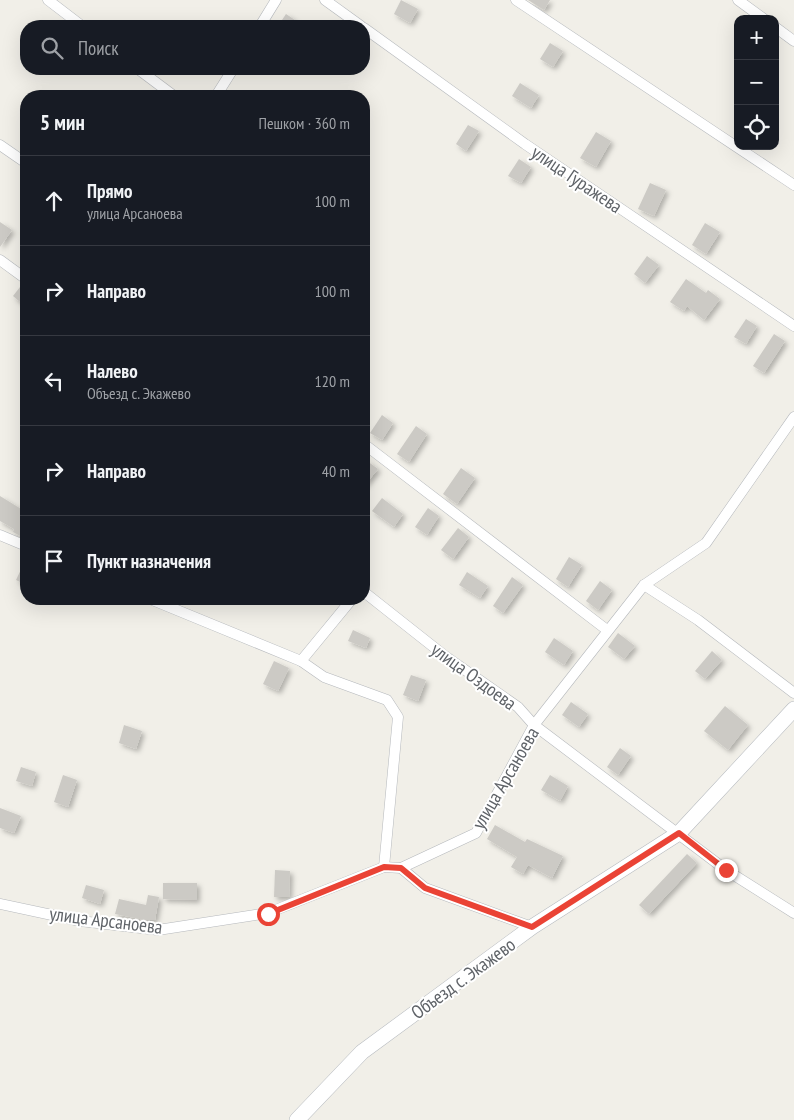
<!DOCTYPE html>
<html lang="ru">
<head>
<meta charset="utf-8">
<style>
  :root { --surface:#171b24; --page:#242831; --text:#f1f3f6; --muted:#9ea1a6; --line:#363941 }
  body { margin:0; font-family:"PT Sans Narrow",sans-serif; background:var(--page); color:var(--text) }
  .controls { position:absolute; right:15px; top:15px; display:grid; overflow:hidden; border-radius:10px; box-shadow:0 5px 20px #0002 }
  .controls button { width:45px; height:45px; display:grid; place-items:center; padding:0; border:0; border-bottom:1px solid var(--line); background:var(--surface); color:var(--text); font:25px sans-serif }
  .stop { position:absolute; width:15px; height:15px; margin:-11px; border:4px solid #ea4335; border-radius:50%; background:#fff }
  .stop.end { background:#ea4335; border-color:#fff; box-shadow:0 1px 5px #0008 }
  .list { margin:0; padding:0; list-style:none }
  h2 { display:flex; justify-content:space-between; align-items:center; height:65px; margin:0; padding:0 20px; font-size:21px }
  h2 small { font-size:16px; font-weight:400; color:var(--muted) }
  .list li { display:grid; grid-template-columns:32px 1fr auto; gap:15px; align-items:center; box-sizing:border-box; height:90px; padding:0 20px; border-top:1px solid var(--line) }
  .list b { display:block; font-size:19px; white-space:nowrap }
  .list p { margin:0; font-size:16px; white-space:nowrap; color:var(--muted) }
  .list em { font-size:16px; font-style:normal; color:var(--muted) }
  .icon { flex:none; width:28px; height:28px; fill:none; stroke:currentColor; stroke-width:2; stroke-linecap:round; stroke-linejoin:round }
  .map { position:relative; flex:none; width:794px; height:1120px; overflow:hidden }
  .search { position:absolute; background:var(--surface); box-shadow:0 5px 20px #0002; left:20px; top:20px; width:350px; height:55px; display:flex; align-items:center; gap:12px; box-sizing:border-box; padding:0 18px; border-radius:20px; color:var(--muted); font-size:19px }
  .panel { position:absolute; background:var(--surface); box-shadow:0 5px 20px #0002; left:20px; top:90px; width:350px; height:515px; border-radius:20px }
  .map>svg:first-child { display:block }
  .building { fill:#cccac5; filter:url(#shadow) }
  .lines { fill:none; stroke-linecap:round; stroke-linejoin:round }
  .street-casing { stroke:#b5b8bc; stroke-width:11 }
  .secondary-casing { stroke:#b6babf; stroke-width:16 }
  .street { stroke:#fff; stroke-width:10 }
  .secondary { stroke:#fff; stroke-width:15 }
  .route { stroke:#ea4335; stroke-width:6 }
  .labels { text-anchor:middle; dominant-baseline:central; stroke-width:4; stroke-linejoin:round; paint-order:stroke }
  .street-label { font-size:19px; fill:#5f6368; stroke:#fff }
</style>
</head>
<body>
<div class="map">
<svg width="794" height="1120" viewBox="0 0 794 1120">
  <defs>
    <filter id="shadow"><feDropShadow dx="3" dy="3" stdDeviation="2.5" flood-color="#0004"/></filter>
  </defs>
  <rect width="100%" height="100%" fill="#f1efe8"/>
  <g class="building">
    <path d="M401,0L418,9L410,23L394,14Z"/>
    <path d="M528,0H550L544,10Z"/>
    <path d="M286,14L295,20L291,26H278Z"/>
    <path d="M550,43L563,51L553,67L540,59Z"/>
    <path d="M520,83L539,95L531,108L512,96Z"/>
    <path d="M468,125L479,131L466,151L456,144Z"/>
    <path d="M596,132L611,141L596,167L580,158Z"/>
    <path d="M519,159L531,167L521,183L508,176Z"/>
    <path d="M650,183L666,190L654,216L638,209Z"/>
    <path d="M0,222L12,230L0,247Z"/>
    <path d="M705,223L720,232L706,254L692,245Z"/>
    <path d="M647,256L659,265L645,283L634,274Z"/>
    <path d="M686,279L706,293L708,290L720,299L704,320L687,306L684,311L670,302Z"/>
    <path d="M20,287L26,292V307L13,296Z"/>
    <path d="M746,319L757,326L746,344L734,337Z"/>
    <path d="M774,334L785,341L764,373L753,366Z"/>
    <path d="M382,415L393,423L382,440L370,433Z"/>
    <path d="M416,426L427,434L409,462L397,454Z"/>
    <path d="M367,461L378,469L364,486V465Z"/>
    <path d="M461,468L475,478L457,504L443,494Z"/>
    <path d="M0,496L26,512V539L13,532L14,529L0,521Z"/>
    <path d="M382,498L403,514L394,527L372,511Z"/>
    <path d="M428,508L439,516L427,535L415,527Z"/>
    <path d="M458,528L469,537L453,559L441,550Z"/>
    <path d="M569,557L582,565L568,587L556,579Z"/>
    <path d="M26,559V585L16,580Z"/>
    <path d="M467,572L488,586L480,598L459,585Z"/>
    <path d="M512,577L523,585L503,613L493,606Z"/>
    <path d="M600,581L612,590L598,610L586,601Z"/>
    <path d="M353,630L370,638L366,648L348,641Z"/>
    <path d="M618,633L635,646L624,659L608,647Z"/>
    <path d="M554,638L573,651L564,665L545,652Z"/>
    <path d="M712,651L722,660L705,679L695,671Z"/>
    <path d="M274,661L289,668L278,691L263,684Z"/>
    <path d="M411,675L426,680L418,701L403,695Z"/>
    <path d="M571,702L588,714L579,727L562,715Z"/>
    <path d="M725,706L748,725L728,750L704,731Z"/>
    <path d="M124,725L142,731L136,749L119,743Z"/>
    <path d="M620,748L631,756L618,775L607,767Z"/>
    <path d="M21,767L36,772L32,786L16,781Z"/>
    <path d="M63,775L77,780L68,807L54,802Z"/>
    <path d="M550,775L568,786L560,801L541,790Z"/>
    <path d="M0,808L21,816L14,833L0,828Z"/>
    <path d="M495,825L525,842L527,839L563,856L552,878L528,865L523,874L511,867L517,857L487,839Z"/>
    <path d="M687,854L697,863L649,914L639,905Z"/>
    <path d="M275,870L290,871L289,897H274Z"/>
    <path d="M163,883H197V900L163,899Z"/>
    <path d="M86,885L104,890L100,904L82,898Z"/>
    <path d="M148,895L159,897L155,920H145L115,914L119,899L146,905Z"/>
  </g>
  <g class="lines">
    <g class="street-casing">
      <g id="street">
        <path d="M48,0L82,26"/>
        <path d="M325,0L361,26"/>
        <path d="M516,0L794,185"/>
        <path d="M738,0L764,19"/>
        <path d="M260,26L276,0"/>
        <path d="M775,27L794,41"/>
        <path d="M364,28L525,144L794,326"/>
        <path d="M138,69L174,96"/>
        <path d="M216,96L233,69"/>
        <path d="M0,145L26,163"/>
        <path d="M0,260L26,279"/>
        <path d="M364,444L607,630"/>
        <path d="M0,535L26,546"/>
        <path d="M644,585L698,620L794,693"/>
        <path d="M364,592L445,656L518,707L534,725L726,870L794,913"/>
        <path d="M150,599L301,661L352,599"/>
        <path d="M301,661L324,677L387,700L398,717L384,867"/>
        <path d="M401,868L425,888L532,927"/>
        <path d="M0,904L80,921L158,930L268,913L384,867L401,868L476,833L534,725L644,585L706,543L794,417"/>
      </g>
    </g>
    <g class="secondary-casing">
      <path id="secondary" d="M297,1120L362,1052L532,927L679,833L794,709"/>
    </g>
    <use href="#street" class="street"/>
    <use href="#secondary" class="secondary"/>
  </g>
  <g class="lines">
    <path class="route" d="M268,914L384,867L401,868L425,888L532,927L679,833L726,870"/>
  </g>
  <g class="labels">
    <g class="street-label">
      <text transform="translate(577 179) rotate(34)">улица Гуражева</text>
      <text transform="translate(474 676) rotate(36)">улица Оздоева</text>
      <text transform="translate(505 778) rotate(-60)">улица Арсаноева</text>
      <text transform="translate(106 920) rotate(7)">улица Арсаноева</text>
      <text transform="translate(463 978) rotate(-36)">Объезд с. Экажево</text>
    </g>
  </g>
</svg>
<div class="controls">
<button>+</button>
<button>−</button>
<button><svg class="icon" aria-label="locate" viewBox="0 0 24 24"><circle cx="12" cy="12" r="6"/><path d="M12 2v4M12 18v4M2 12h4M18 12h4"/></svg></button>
</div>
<div class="stop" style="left:268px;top:914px"></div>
<div class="stop end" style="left:726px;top:870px"></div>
<div class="search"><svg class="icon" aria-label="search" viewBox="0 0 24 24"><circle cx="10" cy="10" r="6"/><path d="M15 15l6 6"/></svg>Поиск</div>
<section class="panel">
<h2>5 мин<small>Пешком · 360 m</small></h2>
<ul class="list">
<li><svg class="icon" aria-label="ahead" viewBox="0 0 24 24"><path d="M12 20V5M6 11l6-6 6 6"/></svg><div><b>Прямо</b><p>улица Арсаноева</p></div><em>100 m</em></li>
<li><svg class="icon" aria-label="right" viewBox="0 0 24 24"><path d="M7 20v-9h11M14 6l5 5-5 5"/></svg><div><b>Направо</b></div><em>100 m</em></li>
<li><svg class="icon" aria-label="left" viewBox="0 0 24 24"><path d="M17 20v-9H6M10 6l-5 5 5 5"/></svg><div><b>Налево</b><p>Объезд с. Экажево</p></div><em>120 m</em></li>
<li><svg class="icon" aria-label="right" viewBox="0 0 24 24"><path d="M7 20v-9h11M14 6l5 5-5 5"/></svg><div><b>Направо</b></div><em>40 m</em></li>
<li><svg class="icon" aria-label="arrive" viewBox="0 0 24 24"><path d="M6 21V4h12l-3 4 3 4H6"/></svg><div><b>Пункт назначения</b></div></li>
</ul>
</section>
</div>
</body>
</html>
